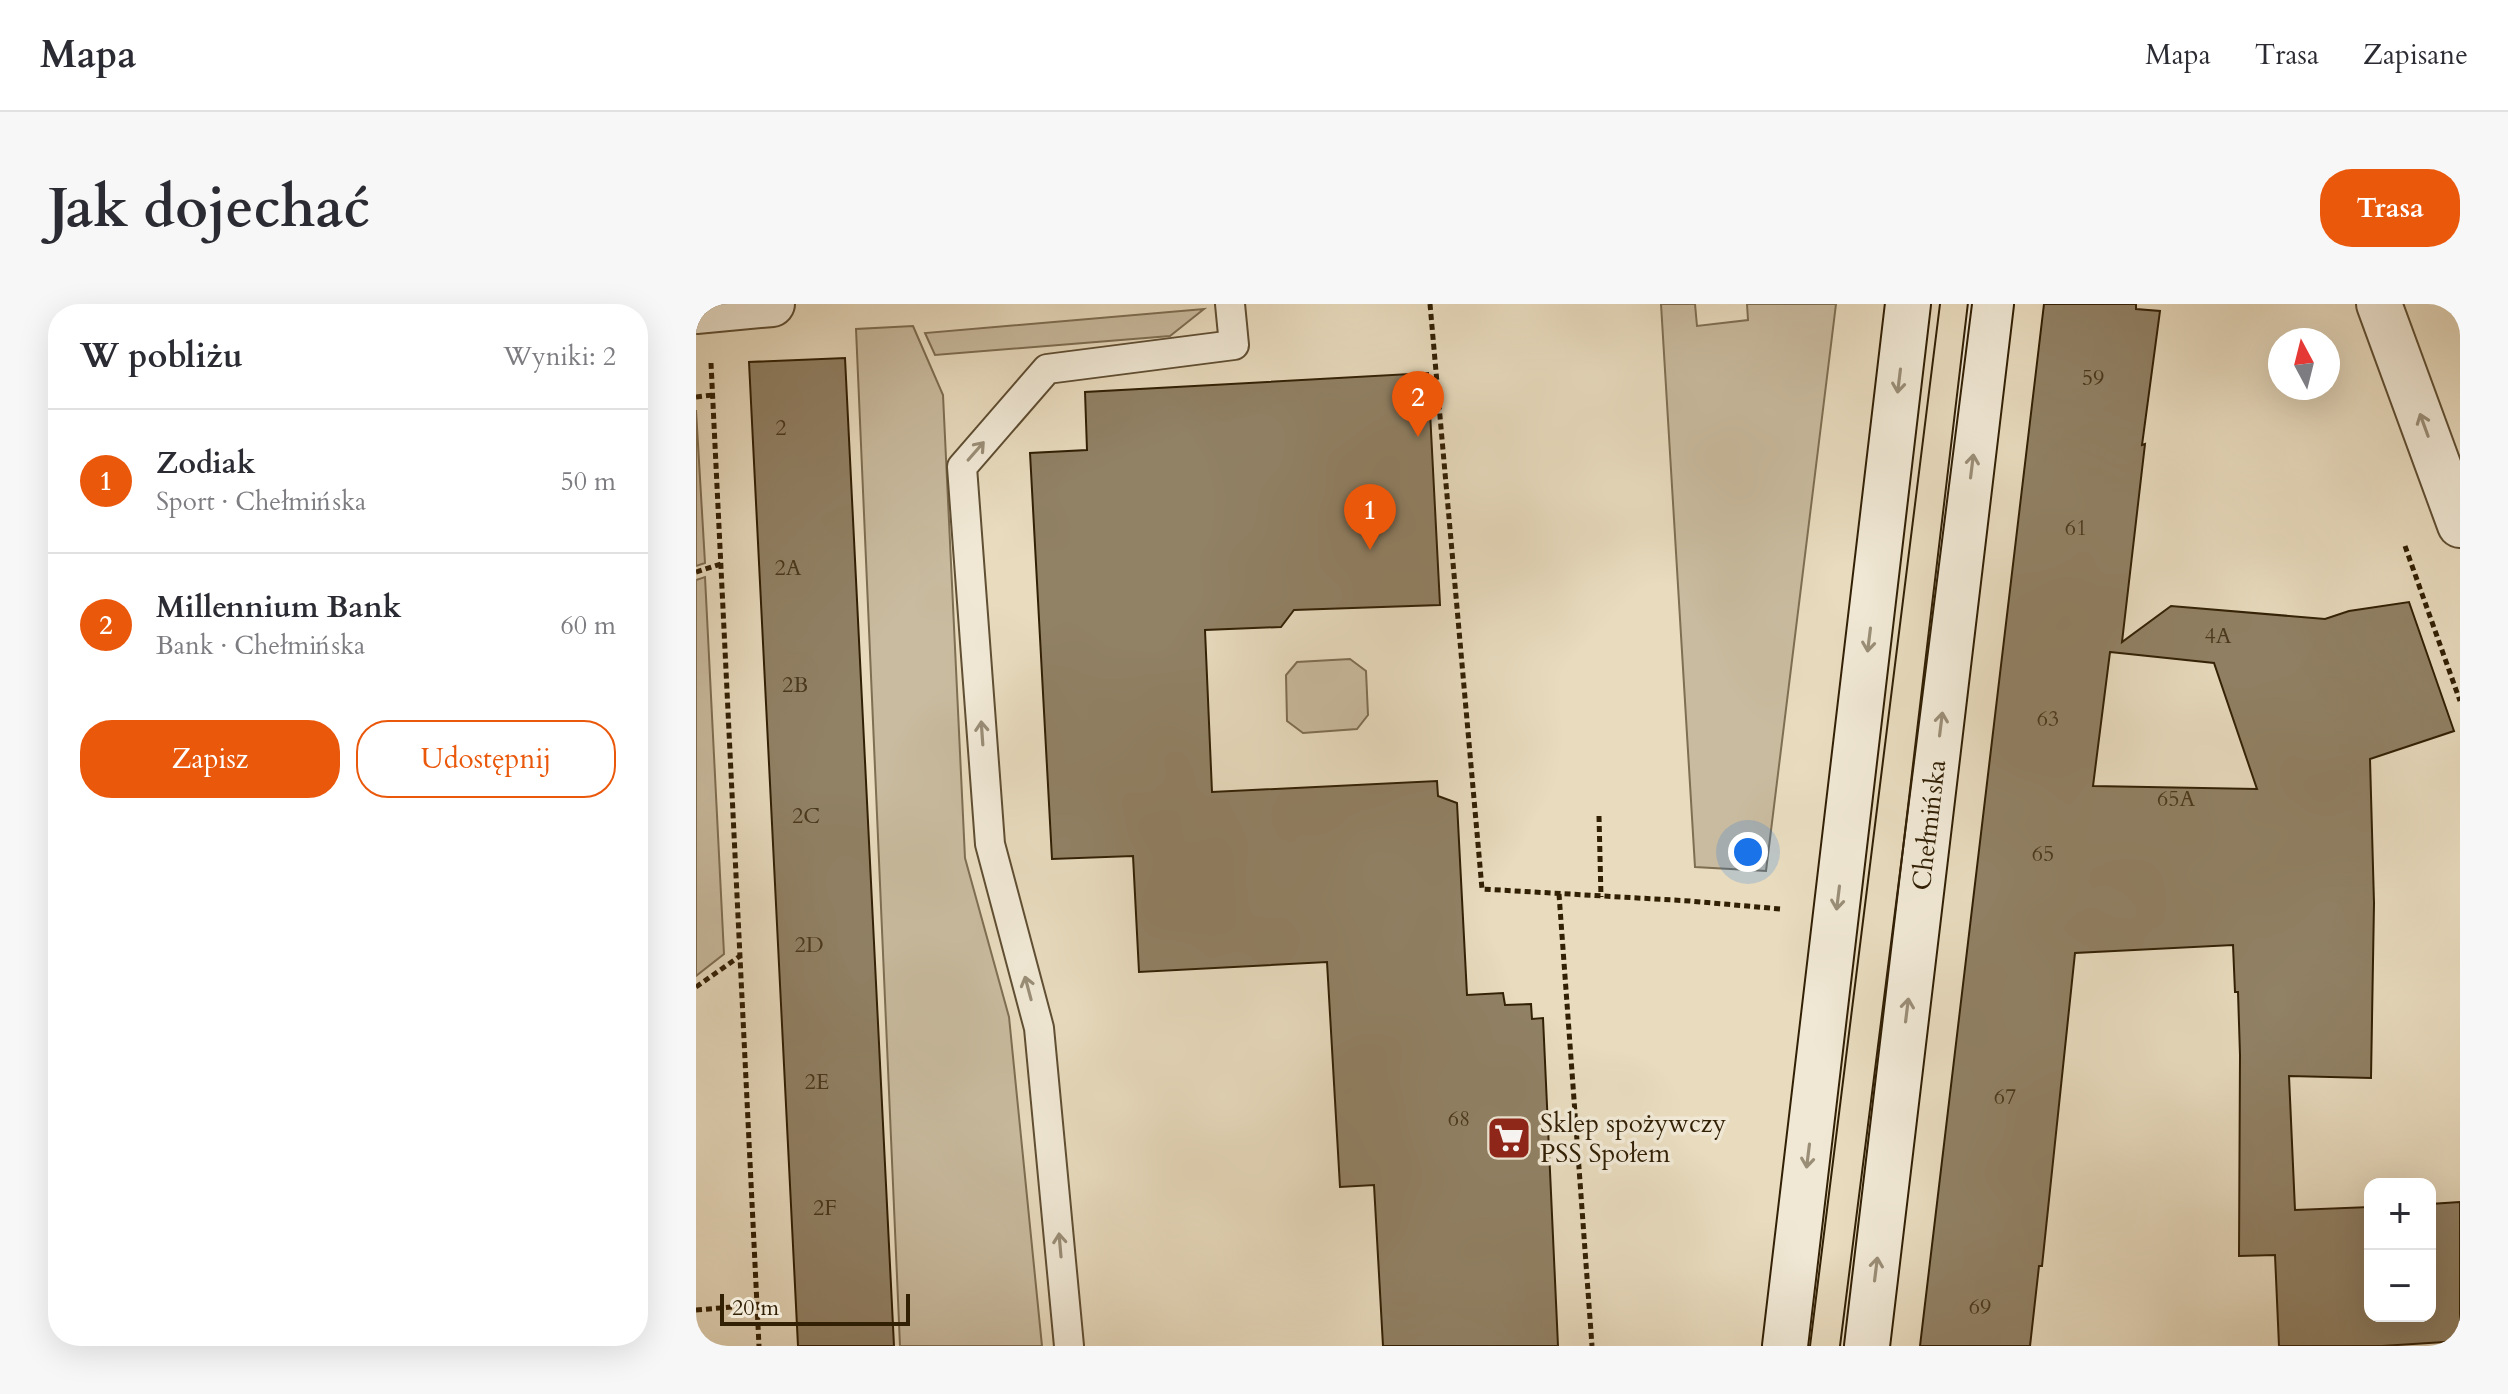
<!DOCTYPE html>
<html lang="pl">
<head>
<meta charset="utf-8">
<style>
  :root { --surface:#fff; --page:#f7f7f7; --text:#2b2b33; --muted:#7c7c81; --line:#e1e1e2; --accent:#ea580c }
  body { margin:0; font-family:Cardo,serif; background:var(--page); color:var(--text) }
  .controls { position:absolute; right:24px; bottom:24px; display:grid; overflow:hidden; border-radius:16px; box-shadow:0 8px 32px #0002 }
  .controls button { width:72px; height:72px; display:grid; place-items:center; padding:0; border:0; border-bottom:2px solid var(--line); background:var(--surface); color:var(--text); font:40px sans-serif }
  .compass { position:absolute; left:1572px; top:24px; width:72px; height:72px; border-radius:50%; background:var(--surface); box-shadow:0 8px 32px #0002; rotate:353deg }
  .scale { position:absolute; left:24px; bottom:20px; width:190px; box-sizing:border-box; padding-left:8px; border:4px solid #322005; border-top:0; font-size:22px; line-height:28px; white-space:nowrap; color:#322005; -webkit-text-stroke:6px #f0e8d5; paint-order:stroke }
  .you { position:absolute; left:1052px; top:548px; width:28px; height:28px; margin:-20px; border:6px solid #fff; border-radius:50%; background:#1a73e8; box-shadow:0 0 0 12px #1a73e833 }
  .badge { display:grid; place-items:center; width:52px; height:52px; border-radius:50%; background:var(--accent); color:#fff; font-size:26px; font-weight:700 }
  .pin { position:absolute; translate:-50% -66px; filter:drop-shadow(0 2px 4px #0008) }
  .pin::after { content:''; position:absolute; top:42px; width:28px; height:24px; background:inherit; clip-path:polygon(0 0,100% 0,50% 100%) }
  .list { margin:0; padding:0; list-style:none }
  h2 { display:flex; justify-content:space-between; align-items:center; height:104px; margin:0; padding:0 32px; font-size:34px }
  h2 small { font-size:26px; font-weight:400; color:var(--muted) }
  .list li { display:grid; grid-template-columns:52px 1fr auto; gap:24px; align-items:center; box-sizing:border-box; height:144px; padding:0 32px; border-top:2px solid var(--line) }
  .list b { display:block; font-size:30px; white-space:nowrap }
  .list p { margin:0; font-size:26px; white-space:nowrap; color:var(--muted) }
  .list em { font-size:26px; font-style:normal; color:var(--muted) }
  .actions { display:flex; gap:16px; padding:24px 32px }
  .actions a { flex:1; padding:18px 0; border:2px solid var(--accent); border-radius:32px; text-align:center; font-size:28px; color:var(--accent) }
  .actions .main { background:var(--accent); color:#fff }
  .map { position:relative; flex:none; width:1764px; height:1042px; overflow:hidden; border-radius:32px }
  header { display:flex; align-items:center; gap:48px; box-sizing:border-box; height:112px; padding:0 40px; background:var(--surface); border-bottom:2px solid var(--line) }
  header strong { font-size:38px }
  nav { display:flex; gap:44px; margin-inline-start:auto; font-size:28px }
  .intro { display:flex; align-items:center; justify-content:space-between; box-sizing:border-box; height:192px; padding:0 48px }
  h1 { margin:0; font-size:56px }
  .button { padding:20px 36px; border-radius:32px; background:var(--accent); color:#fff; font-size:28px; font-weight:700 }
  main { display:flex; gap:48px; padding:0 48px }
  aside { flex:1; background:var(--surface); border-radius:32px; box-shadow:0 8px 32px #0002 }
  .map>svg:first-child { display:block }
  .green { fill:#c9bb9f; stroke:#7e6e52; stroke-width:2 }
  .building { fill:#918165; stroke:#322005; stroke-width:2; fill-rule:evenodd }
  .lines { fill:none; stroke-linecap:round; stroke-linejoin:round }
  .lane-casing { stroke:#604f33; stroke-width:32 }
  .street-casing { stroke:#604f33; stroke-width:48 }
  .secondary-casing { stroke:#322005; stroke-width:48 }
  .path { stroke:#322005; stroke-width:5; stroke-dasharray:6 4; stroke-linecap:butt }
  .lane { stroke:#f0e8d5; stroke-width:28 }
  .street { stroke:#f0e8d5; stroke-width:44 }
  .secondary { stroke:#f0e8d5; stroke-width:44 }
  .tram { stroke:#322005; stroke-width:2 }
  .oneway { stroke:#9a8e77 }
  .labels { text-anchor:middle; dominant-baseline:central; stroke-width:7; stroke-linejoin:round; paint-order:stroke }
  .number-label { font-size:22px; fill:#4a381d }
  .street-label { font-size:26px; fill:#322005; stroke:#f0e8d5 }
  .poi-label { font-size:26px; fill:#322005; stroke:#f0e8d5; text-anchor:start }
</style>
</head>
<body>
<header>
<strong>Mapa</strong>
<nav><a>Mapa</a><a>Trasa</a><a>Zapisane</a></nav>
</header>
<div class="intro"><h1>Jak dojechać</h1><a class="button">Trasa</a></div>
<main>
<aside>
<h2>W pobliżu<small>Wyniki: 2</small></h2>
<ul class="list">
<li><span class="badge">1</span><div><b>Zodiak</b><p>Sport · Chełmińska</p></div><em>50 m</em></li>
<li><span class="badge">2</span><div><b>Millennium Bank</b><p>Bank · Chełmińska</p></div><em>60 m</em></li>
</ul>
<div class="actions"><a class="main">Zapisz</a><a>Udostępnij</a></div>
</aside>
<div class="map">
<svg width="1764" height="1042" viewBox="0 0 1764 1042">
  <rect width="100%" height="100%" fill="#e8dbbe"/>
  <filter id="stains"><feTurbulence type="fractalNoise" baseFrequency=".0025" numOctaves="4"/><feColorMatrix values="0 0 0 0 .2 0 0 0 0 .09 0 0 0 0 .02 0 0 0 .5 -.17"/></filter>
  <radialGradient id="worn" r=".72"><stop offset=".6" stop-color="#630" stop-opacity="0"/><stop offset="1" stop-color="#630" stop-opacity=".3"/></radialGradient>
  <g class="green">
    <path d="M965,0H999L1001,22L1052,16L1051,0H1140L1070,567L999,563Z"/>
    <path d="M508,5L474,32L239,51L229,29Z"/>
    <path d="M217,22L247,91L269,554L313,713L346,1042H204L160,25Z"/>
    <path d="M0,106L9,259L0,262Z"/>
    <path d="M9,273L28,650L0,672V276Z"/>
    <path d="M654,355L670,367L672,411L661,425L607,429L591,417L590,371L601,358Z"/>
  </g>
  <g class="building">
    <path d="M1348,0H1440V5L1464,7L1446,141L1449,140L1426,338L1475,302L1629,315L1653,307L1713,298L1758,427L1674,455L1678,599L1675,774L1593,772L1599,906L1674,903V1012H1734V900L1764,898V1037L1686,1042H1583L1579,951L1543,952L1544,751L1542,688H1539L1537,641L1379,649L1346,962H1343L1334,1042H1224ZM1414,348L1518,359L1561,485L1397,482Z"/>
    <path d="M149,54L198,1042H102L53,58Z"/>
    <path d="M732,69L744,301L598,306L585,323L509,326L516,488L741,477L742,492L761,499L771,691L807,689L809,701L835,700L836,715L847,714L862,1042H687L678,881L644,883L631,658L443,668L437,552L356,555L334,149L391,146L389,88Z"/>
  </g>
  <g class="lines">
    <g class="lane-casing">
      <path id="lane" d="M373,1042L343,724L294,540L266,163L351,65L538,41L534,0"/>
    </g>
    <g class="street-casing">
      <g id="street">
        <path d="M1683,0L1764,221"/>
        <path d="M0,7L76,0"/>
      </g>
    </g>
    <g class="secondary-casing">
      <g id="secondary">
        <path d="M1089,1042L1212,0"/>
        <path d="M1171,1042L1295,0"/>
      </g>
    </g>
    <g class="path">
      <path d="M734,0L786,585L994,597L1084,605"/>
      <path d="M15,59L61,1001"/>
      <path d="M0,93L17,91"/>
      <path d="M1709,242L1764,397"/>
      <path d="M0,268L25,260"/>
      <path d="M903,512L905,593"/>
      <path d="M863,590L896,1042"/>
      <path d="M0,683L44,652"/>
      <path d="M0,1006L61,1001L63,1042"/>
    </g>
    <use href="#lane" class="lane"/>
    <use href="#street" class="street"/>
    <use href="#secondary" class="secondary"/>
    <g class="tram">
      <path d="M1114,1042L1244,0"/>
      <path d="M1144,1042L1276,0"/>
    </g>
  </g>
  <defs><path id="oneway-shaft" d="M-6 0H5M1.5-3L5.5 0L1.5 3" fill="none" stroke-width="1.6" stroke-linecap="round" stroke-linejoin="round" transform="scale(2)"/></defs>
  <g class="oneway">
    <use href="#oneway-shaft" transform="translate(1203 77) rotate(97)"/>
    <use href="#oneway-shaft" transform="translate(1728 121) rotate(-110)"/>
    <use href="#oneway-shaft" transform="translate(280 147) rotate(-49)"/>
    <use href="#oneway-shaft" transform="translate(1276 162) rotate(-83)"/>
    <use href="#oneway-shaft" transform="translate(1173 336) rotate(97)"/>
    <use href="#oneway-shaft" transform="translate(1245 420) rotate(-83)"/>
    <use href="#oneway-shaft" transform="translate(286 429) rotate(-94)"/>
    <use href="#oneway-shaft" transform="translate(1142 594) rotate(97)"/>
    <use href="#oneway-shaft" transform="translate(332 684) rotate(-105)"/>
    <use href="#oneway-shaft" transform="translate(1211 706) rotate(-83)"/>
    <use href="#oneway-shaft" transform="translate(1112 852) rotate(97)"/>
    <use href="#oneway-shaft" transform="translate(364 941) rotate(-95)"/>
    <use href="#oneway-shaft" transform="translate(1180 965) rotate(-83)"/>
  </g>
  <defs>
    <g id="supermarket-square" transform="scale(2.3)"><rect x="-9" y="-9" width="18" height="18" rx="4" fill="#8f2418" stroke="#f0e8d5"/><path d="M-6-5.5h2.5l.6 2H6L4.5 2H-2.5L-4.4-4H-6ZM-1.5 3.2a1.3 1.3 0 1 0 .1 0ZM3 3.2a1.3 1.3 0 1 0 .1 0Z" fill="#fff"/></g>
  </defs>
  <g fill-rule="evenodd">
    <use href="#supermarket-square" x="813" y="834"/>
  </g>
  <g class="labels">
    <g class="number-label">
      <text x="1397" y="74">59</text>
      <text x="85" y="124">2</text>
      <text x="1380" y="224">61</text>
      <text x="92" y="264">2A</text>
      <text x="1522" y="332">4A</text>
      <text x="99" y="381">2B</text>
      <text x="1352" y="415">63</text>
      <text x="1480" y="495">65A</text>
      <text x="110" y="512">2C</text>
      <text x="1347" y="550">65</text>
      <text x="113" y="641">2D</text>
      <text x="121" y="778">2E</text>
      <text x="1309" y="793">67</text>
      <text x="763" y="815">68</text>
      <text x="129" y="904">2F</text>
      <text x="1284" y="1003">69</text>
    </g>
    <g class="street-label">
      <text transform="translate(1233 521) rotate(-83)">Chełmińska</text>
    </g>
    <g class="poi-label">
      <text x="844" y="819">Sklep spożywczy<tspan x="844" dy="30">PSS Społem</tspan></text>
    </g>
  </g>
  <rect width="100%" height="100%" filter="url(#stains)"/>
  <rect width="100%" height="100%" fill="url(#worn)"/>
</svg>
<div class="controls">
<button>+</button>
<button>−</button>
</div>
<svg class="compass" viewBox="-18 -18 36 36"><path d="M0-13l5 13h-10z" fill="#e53935"/><path d="M0 13l5-13h-10z" fill="#7c7c81"/></svg>
<div class="scale">20 m</div>
<div class="you"></div>
<div class="pin badge" style="left:674px;top:246px">1</div>
<div class="pin badge" style="left:722px;top:133px">2</div>
</div>
</main>
</body>
</html>
